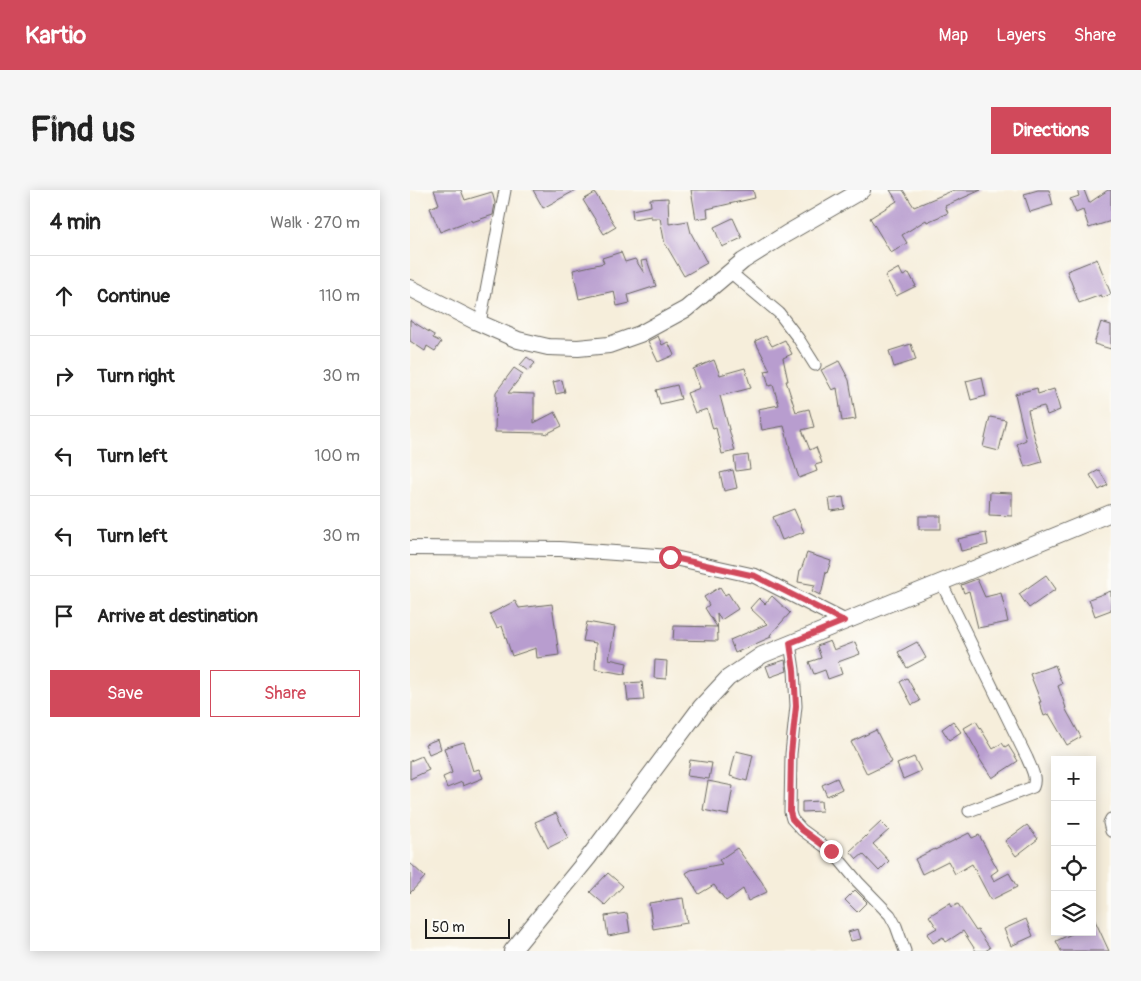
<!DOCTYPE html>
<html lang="en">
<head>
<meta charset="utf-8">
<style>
  :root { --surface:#fff; --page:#f6f6f6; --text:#222; --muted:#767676; --line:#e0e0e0; --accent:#d1495b }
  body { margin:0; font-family:Pangolin,sans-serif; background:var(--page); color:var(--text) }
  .controls { position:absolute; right:15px; bottom:15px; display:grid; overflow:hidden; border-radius:0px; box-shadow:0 2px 12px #0003 }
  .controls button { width:45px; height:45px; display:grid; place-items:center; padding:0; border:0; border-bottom:1px solid var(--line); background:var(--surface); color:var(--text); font:25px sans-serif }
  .scale { position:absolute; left:15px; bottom:12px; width:85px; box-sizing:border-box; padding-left:5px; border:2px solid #1c1c1c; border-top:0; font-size:14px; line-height:18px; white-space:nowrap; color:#1c1c1c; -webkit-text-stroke:4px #fdfcf7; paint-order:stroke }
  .stop { position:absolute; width:15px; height:15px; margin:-11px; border:4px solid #d1495b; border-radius:50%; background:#fff }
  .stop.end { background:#d1495b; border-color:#fff; box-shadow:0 1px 5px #0008 }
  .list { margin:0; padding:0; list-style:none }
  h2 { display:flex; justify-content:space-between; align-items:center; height:65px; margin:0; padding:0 20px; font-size:21px }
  h2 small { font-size:16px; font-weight:400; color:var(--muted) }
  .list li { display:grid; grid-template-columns:32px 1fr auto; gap:15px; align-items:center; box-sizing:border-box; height:80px; padding:0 20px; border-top:1px solid var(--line) }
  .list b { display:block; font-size:19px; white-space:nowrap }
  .list em { font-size:16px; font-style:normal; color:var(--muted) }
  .actions { display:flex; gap:10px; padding:15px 20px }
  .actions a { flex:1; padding:11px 0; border:1px solid var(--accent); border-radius:0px; text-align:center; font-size:18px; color:var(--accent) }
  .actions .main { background:var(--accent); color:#fff }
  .icon { flex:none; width:28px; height:28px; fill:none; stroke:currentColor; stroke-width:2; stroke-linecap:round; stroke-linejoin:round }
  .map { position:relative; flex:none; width:701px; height:761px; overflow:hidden; border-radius:0px }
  header { display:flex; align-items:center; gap:30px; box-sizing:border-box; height:70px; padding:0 25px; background:var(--accent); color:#fff }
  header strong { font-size:24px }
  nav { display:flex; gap:28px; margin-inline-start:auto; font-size:18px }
  .intro { display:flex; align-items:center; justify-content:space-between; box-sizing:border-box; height:120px; padding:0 30px }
  h1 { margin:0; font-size:35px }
  .button { padding:12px 22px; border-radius:0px; background:var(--accent); color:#fff; font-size:18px; font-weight:700 }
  main { display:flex; gap:30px; padding:0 30px }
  aside { flex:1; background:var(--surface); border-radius:0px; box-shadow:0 2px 12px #0003 }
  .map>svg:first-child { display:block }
  .building { fill:#b89dcf }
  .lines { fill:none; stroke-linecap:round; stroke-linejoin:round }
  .minor-casing { stroke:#68665f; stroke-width:13 }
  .tertiary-casing { stroke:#68665f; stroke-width:16 }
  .secondary-casing { stroke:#68665f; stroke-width:18 }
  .minor { stroke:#fff; stroke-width:11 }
  .tertiary { stroke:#fff; stroke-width:14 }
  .secondary { stroke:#fff; stroke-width:16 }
  .route { stroke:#d1495b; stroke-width:6 }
</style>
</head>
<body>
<header>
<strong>Kartio</strong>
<nav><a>Map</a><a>Layers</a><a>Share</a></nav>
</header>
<div class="intro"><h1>Find us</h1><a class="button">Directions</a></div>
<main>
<aside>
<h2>4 min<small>Walk · 270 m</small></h2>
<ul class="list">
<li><svg class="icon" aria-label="ahead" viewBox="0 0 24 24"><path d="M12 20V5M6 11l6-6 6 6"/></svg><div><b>Continue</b></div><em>110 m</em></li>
<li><svg class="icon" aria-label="right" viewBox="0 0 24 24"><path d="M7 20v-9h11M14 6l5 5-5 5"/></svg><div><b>Turn right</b></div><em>30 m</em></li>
<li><svg class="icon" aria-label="left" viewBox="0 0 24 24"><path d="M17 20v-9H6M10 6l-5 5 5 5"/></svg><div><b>Turn left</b></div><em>100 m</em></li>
<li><svg class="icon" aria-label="left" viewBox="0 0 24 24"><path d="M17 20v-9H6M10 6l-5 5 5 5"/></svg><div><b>Turn left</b></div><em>30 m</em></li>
<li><svg class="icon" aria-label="arrive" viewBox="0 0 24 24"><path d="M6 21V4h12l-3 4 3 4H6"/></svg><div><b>Arrive at destination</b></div></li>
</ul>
<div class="actions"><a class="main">Save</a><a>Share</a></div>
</aside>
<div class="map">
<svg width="701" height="761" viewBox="0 0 701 761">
  <rect width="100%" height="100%" fill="#fdfcf7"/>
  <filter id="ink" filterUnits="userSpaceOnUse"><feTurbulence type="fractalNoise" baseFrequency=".02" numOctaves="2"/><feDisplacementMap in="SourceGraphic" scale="10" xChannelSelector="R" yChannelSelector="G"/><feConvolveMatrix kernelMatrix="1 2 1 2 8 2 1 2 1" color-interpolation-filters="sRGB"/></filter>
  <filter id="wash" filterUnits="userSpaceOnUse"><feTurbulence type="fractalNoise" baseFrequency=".0096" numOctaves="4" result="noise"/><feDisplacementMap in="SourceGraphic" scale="20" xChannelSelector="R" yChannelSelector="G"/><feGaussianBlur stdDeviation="1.12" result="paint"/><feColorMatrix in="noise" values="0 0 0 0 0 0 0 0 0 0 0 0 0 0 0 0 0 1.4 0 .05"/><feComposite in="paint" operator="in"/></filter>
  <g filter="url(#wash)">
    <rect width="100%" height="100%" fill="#f6eedb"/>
    <g id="blocks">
      <g class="building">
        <path d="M24,0H51L55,10L82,2L85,13L83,25L62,32L61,30L30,42L20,18L29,14Z"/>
        <path d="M123,0H166L133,18Z"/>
        <path d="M281,0H343L345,8L297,19L298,27L286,29Z"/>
        <path d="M480,0H493L504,17L544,0H571L535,16L538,23L517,32L516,30L492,45L497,53L481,63L460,28L487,11Z"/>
        <path d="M628,0H639L643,15L620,22L614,4Z"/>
        <path d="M667,0H674L679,13L698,0H701V31L679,38L673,20L666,23L660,9L669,6Z"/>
        <path d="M185,3L206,37L194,44L173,10Z"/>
        <path d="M258,8L259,34L278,31L281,43L297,73L274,86L256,55H255L250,28H241V26L223,29L222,20L241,16L240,9Z"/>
        <path d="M323,28L332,48L312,57L304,37Z"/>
        <path d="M211,62L215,72L225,69L234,83L231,71L237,70L246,96L218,105L220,113L207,116L204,101L169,109L163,80L194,73L192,68Z"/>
        <path d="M687,69L701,104L692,108L691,105L669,113L657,81Z"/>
        <path d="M489,78L493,86L499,83L506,96L486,106L475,86Z"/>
        <path d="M0,130L24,145L23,148L31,152L25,161L17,156L15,161L0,151Z"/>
        <path d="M691,132L701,135V159L684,154Z"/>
        <path d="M248,146L252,155L258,152L264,165L248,172L238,151Z"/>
        <path d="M356,146L362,156L375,150L382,164L373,168L378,191H376L386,222L399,219L404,237L392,240L400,260L406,257L412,273L405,275L407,281L389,288L379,258H380L374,236L352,240L348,219L369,215L363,195L359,196L355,181L360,180L345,151Z"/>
        <path d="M501,154L506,170L484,177L479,161Z"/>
        <path d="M117,167L125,173L118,181L110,175Z"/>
        <path d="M304,170L310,185L335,178L341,198L310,206L325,261L312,264L306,238L303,239L297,219L285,223L277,203L290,198L283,179Z"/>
        <path d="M429,171L439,190L446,229L432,231L427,198L422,200L411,180Z"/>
        <path d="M104,178L113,184L98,203L124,204V233L145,222L152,236L136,244L135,243L85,242L86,202Z"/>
        <path d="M572,187L576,206L561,210L556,191Z"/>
        <path d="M152,190L155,202L146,204L143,192Z"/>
        <path d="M267,195L271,209L250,214L246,200Z"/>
        <path d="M627,198L628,204L644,199L650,220L637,225L634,216L618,220L624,246L632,272L615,277L607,254L616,250L605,204Z"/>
        <path d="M580,227L596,230L589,261L573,257Z"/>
        <path d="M338,265L340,279L326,281L324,267Z"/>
        <path d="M323,280L327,298L314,301L310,283Z"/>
        <path d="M689,280L698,295L689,300L680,285Z"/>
        <path d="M580,302L602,303V326L579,325Z"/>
        <path d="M433,307L435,319L421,321L419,309Z"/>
        <path d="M384,319L394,342L372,350L363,327Z"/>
        <rect x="509" y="326" width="22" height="13"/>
        <path d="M576,343L578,355L551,361L548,349Z"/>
        <path d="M397,363L421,371L417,383L416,382L412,401L410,405L402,401L405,395L388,392L390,380H391Z"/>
        <path d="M636,385L646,399L619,418L609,404Z"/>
        <path d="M567,389L575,407L591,403L598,432L568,438L559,401L554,403L551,395Z"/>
        <path d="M310,397L315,405L318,403L328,419L311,430L307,423L308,451L263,450L264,436L307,437L295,418L299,415L294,407Z"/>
        <path d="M701,401V420L685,426L679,409Z"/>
        <path d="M362,406L380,423L360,445L361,447L325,463L320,450L357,434L340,418L349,408L355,414Z"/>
        <path d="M105,411L109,418L142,414L149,465L127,468L126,458L102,466L92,436L87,438L80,424Z"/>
        <path d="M177,432L205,437L199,469L217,473L215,484L185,479L186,453L173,451Z"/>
        <path d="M420,451L424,460L445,452L450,464L428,472L432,484L418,489L415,480L404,484L399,472L411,468L407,456Z"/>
        <path d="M507,452L516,468L497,478L488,462Z"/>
        <path d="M245,470L257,471L256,489L244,488Z"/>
        <path d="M375,470L377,481L360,487L356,476Z"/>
        <path d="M645,475L652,494L648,496L656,518H655L671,547L657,555L639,524L634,526L629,512H631L620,484Z"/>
        <path d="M497,488L510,511L502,515L490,492Z"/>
        <path d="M232,492L234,510L218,511L216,493Z"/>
        <path d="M543,531L551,542L539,550L532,539Z"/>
        <path d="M566,531L583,559L592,553L595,557L598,555L608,571L582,588L569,568L570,567L554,538Z"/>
        <path d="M466,540L482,572L457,584L441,552Z"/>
        <path d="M28,549L31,559L19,564L15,554Z"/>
        <path d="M54,552L63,581L69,579L73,588L53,596L52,592L37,598L33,587L42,583L34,558Z"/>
        <path d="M326,561L343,565L337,591L320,586Z"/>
        <path d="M12,566L19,580L0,589V571Z"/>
        <path d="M504,567L511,581L493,589L487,574Z"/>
        <path d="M280,570L302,573L299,589L277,586Z"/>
        <path d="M427,588L432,599L417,606L412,595Z"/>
        <path d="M298,591L323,596L318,625L293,620Z"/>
        <path d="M411,611L412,621L392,622V612Z"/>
        <path d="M146,623L158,648L138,658L125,632Z"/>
        <path d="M471,632L479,640L463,654L479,671L469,681L453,664L447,669L440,661Z"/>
        <path d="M617,635L628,649L606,666L595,651Z"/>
        <path d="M559,643L562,648L569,645L588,680L581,685L584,691L599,683L607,697L581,710L562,674L545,684L538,671L512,684L505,669L525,659V660Z"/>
        <path d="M327,658L352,692L357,702L338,711L333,699L316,711L304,695L289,704L276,683L281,680L312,674L309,670Z"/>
        <path d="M0,673L15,687L0,703Z"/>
        <path d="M198,683L213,696L195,715L180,702Z"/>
        <path d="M445,700L457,712L447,722L435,710Z"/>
        <path d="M273,708L277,733L243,739L239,713Z"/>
        <path d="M540,713L542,717L548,714L566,741L568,740L580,758L575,761H566L553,741L536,752L533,747L523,753L517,744L527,738L519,726Z"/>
        <path d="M217,723L220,742L198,746L195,726Z"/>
        <path d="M682,724L699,761H651L646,751L666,742H682Z"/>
        <path d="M616,729L623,746L601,756L594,739Z"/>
        <path d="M448,739L451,749L441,751L438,742Z"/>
      </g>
    </g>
  </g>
  <g filter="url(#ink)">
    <use href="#blocks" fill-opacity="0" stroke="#68665f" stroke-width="1"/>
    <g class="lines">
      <g class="minor-casing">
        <g id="minor">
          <path d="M320,82L369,123L388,148L405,175"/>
          <path d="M70,133L95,0"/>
          <path d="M531,392L617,568C621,578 627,587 623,597L559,621"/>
          <path d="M380,453L384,480L386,516L381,564L380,622L382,629L392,640L421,661L428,668L448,692L480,725L486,736L495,761"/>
          <path d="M701,629L699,633L701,641"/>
        </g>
      </g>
      <g class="tertiary-casing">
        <path id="tertiary" d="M0,358L150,359L260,367L345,386L434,431"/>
      </g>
      <g class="secondary-casing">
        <g id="secondary">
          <path d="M0,98L65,131L108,150L138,157L168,158L199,155L230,144L276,119L333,71L376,44L452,0"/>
          <path d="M102,761L178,668L291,517L318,488L352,465L596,366L701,323"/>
        </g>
      </g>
      <use href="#minor" class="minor"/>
      <use href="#tertiary" class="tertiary"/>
      <use href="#secondary" class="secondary"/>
    </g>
  </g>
  <g class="lines" filter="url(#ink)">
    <path class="route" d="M260,367L345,386L434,431L380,453L384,480L386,516L381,564L380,622L382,629L392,640L421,661"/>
  </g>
</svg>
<div class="controls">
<button>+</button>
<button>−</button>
<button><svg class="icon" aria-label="locate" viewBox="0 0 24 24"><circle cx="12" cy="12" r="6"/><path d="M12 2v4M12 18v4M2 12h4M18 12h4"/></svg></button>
<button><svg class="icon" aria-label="layers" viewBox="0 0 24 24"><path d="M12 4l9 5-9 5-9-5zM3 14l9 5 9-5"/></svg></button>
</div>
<div class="scale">50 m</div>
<div class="stop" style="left:260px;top:367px"></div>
<div class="stop end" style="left:421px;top:661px"></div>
</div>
</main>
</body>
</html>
